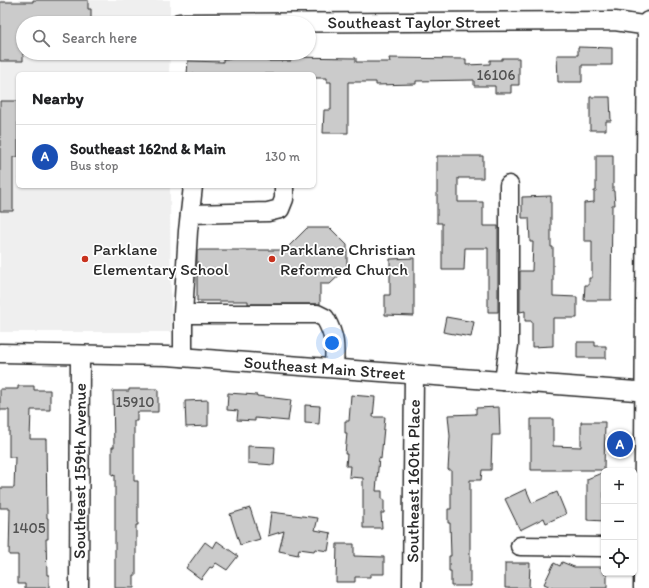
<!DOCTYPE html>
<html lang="en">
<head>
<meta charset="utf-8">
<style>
  :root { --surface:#fff; --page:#f6f6f6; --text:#202124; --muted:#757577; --line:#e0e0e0; --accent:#c8321e }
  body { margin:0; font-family:Itim,sans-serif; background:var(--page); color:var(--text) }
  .controls { position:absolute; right:12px; bottom:12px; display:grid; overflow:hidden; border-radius:6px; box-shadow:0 1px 3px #0004 }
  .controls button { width:36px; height:36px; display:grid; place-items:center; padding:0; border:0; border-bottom:1px solid var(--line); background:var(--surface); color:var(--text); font:20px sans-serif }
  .you { position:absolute; left:332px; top:343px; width:14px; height:14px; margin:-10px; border:3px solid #fff; border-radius:50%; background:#1a73e8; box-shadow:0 0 0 6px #1a73e833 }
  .badge { display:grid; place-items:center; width:26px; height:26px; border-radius:50%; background:var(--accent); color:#fff; font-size:13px; font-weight:700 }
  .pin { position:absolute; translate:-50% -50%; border:2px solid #fff; box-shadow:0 1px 4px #0006 }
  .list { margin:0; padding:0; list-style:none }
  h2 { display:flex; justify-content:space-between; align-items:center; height:52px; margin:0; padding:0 16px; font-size:17px }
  h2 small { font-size:13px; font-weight:400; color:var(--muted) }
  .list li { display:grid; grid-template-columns:26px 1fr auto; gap:12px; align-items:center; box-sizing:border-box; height:64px; padding:0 16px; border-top:1px solid var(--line) }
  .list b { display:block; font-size:15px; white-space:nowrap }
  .list p { margin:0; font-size:13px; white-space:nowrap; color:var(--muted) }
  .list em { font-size:13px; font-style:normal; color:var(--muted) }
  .icon { flex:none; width:22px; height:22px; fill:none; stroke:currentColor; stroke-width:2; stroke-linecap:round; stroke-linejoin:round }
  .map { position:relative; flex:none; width:649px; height:588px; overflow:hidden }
  .search { position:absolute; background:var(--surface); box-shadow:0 1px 3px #0004; left:16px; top:16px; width:300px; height:44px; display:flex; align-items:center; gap:10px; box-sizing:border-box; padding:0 14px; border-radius:22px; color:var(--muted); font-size:15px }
  .panel { position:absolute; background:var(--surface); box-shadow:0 1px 3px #0004; left:16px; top:72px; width:300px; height:116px; border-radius:6px }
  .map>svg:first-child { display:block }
  .built { fill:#efefef }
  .building { fill:#cbcbcb; stroke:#2b2b2b }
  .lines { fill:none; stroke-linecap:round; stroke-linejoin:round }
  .minor-casing { stroke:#2b2b2b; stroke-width:21 }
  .major-casing { stroke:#2b2b2b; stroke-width:25 }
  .minor { stroke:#fff; stroke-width:18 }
  .major { stroke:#fff; stroke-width:22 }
  .poi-dot { fill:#c8321e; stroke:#fff; stroke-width:1.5 }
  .labels { text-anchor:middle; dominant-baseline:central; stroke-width:3.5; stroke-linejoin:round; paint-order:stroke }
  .number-label { font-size:15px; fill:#535353 }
  .street-label { font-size:17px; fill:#2b2b2b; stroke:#fff }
  .poi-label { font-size:17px; fill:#2b2b2b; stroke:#fff; text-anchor:start }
</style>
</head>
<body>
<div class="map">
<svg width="649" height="588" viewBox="0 0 649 588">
  <rect width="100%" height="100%" fill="#fff"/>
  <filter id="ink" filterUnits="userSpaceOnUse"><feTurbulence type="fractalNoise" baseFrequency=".025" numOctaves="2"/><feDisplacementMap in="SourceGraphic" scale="8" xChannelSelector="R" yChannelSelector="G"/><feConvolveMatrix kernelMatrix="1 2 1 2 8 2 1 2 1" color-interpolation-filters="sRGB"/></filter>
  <g filter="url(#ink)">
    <path class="built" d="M0,0H170V23H23V53H170L169,74H18V186H170L171,332H0Z"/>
    <g class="building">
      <path d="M33,0H88V9H91V23H23V61H0V2H33Z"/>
      <path d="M578,47L612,48V65H582V82H558L557,55H578Z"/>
      <path d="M267,57V61H291V57L356,58V62H390L389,58L466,59V65L490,64V60H502V58H519V85H511V93H495V86H474V80L416,81V84L376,85V82H348V133H323L324,110H331V82H327V78H314V74H187L188,61L223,62V59Z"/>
      <path d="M590,97H610L611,121H606V130H590Z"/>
      <path d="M0,101H18V157H13V211H0Z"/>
      <path d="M596,155H613V191H614L615,205H612L611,300H584L585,285H589V278H592V241H584V203L594,202V191H596Z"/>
      <path d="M437,156H483V178H458V202H483V226H498V312H488V248H465L464,270H442V223H437Z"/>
      <path d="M551,196V247H553V296L577,297V318H553V346L532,347V321H525V311L520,312V271H532L533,242H530L529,218H522V197Z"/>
      <path d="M307,228H330L347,245V268L330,284H320V304H248V301H197V250H285Z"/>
      <path d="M414,258V316L385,315V295H390V259Z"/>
      <path d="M446,317L474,322L471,337L443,332Z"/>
      <path d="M577,342H595V346H606V358H577Z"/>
      <path d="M18,386H34V390H50V410H31L30,439H46L47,518H48V539H46L47,575H49V588H25V584H18V555H9L10,508H0V488H14L15,457H9V410H0V389H18Z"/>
      <path d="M129,389H158V412H137V421H134V481H138V525H136V575H134V588H115V474L112,475V447H114L113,391H129Z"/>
      <path d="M228,393L257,395V396L291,400L288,421L255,418V421L237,420L238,411L227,410Z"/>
      <path d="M351,395L375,397L373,417H385L381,459L379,458L376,491H382V500L384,499V513H381L382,528H363V478L349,477L350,466H346L347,454H345L347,433H345V421H349Z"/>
      <path d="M208,400V426L186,427L185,401Z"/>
      <path d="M305,405L320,406L319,424L305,423Z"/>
      <path d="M499,407L500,435H492L491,470H482L481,480H470V586H451V571H449V556H451L450,523H448V509H451V470H448L450,436L448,415L476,414V408Z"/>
      <path d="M531,419H553V446L581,447V422H605L604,470H531Z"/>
      <path d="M248,446L275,447L274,465L248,463Z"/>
      <path d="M604,472V521L587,520V479Z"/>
      <path d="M526,489L532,503L557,492L566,514L546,523L544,518L520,530L505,499Z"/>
      <path d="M250,508L260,539L240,545L230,514Z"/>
      <path d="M271,512L318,518L315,530L331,533L328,551L315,549L314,551L299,549L298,555L279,551L284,531L268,536Z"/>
      <path d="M217,541L238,556L227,570L216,563L212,568L210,567L201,579L186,568L205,542L213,548Z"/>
      <path d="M337,544H354V556L384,557V574H370V577H355V582H336Z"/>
      <path d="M562,562L574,567H604V573H607V588H553L544,584L554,563L560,566Z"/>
      <path d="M505,563H530L529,588H505Z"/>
    </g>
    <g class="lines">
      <g class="minor-casing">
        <g id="minor">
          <path id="s1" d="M179,23L615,21L649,26"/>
          <path d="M190,214L268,212L280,209L284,199V186"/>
          <path d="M183,314H317L325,318C336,337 335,347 334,368"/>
          <path id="s2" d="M0,353L167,356L649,392"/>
          <path d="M183,357V314L188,231L193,186"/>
          <path d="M504,381L509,345V185"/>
          <path d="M520,546L604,547"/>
          <path id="s3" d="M79,588L80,355"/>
          <path id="s4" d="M412,588L414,374"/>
        </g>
      </g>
      <g class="major-casing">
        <path id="major" d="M645,588L649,23"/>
      </g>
      <use href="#minor" class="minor"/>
      <use href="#major" class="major"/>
    </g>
  </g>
  <g class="poi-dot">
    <circle cx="85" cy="259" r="4"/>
    <circle cx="272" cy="259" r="4"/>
  </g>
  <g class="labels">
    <g class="number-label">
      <text x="496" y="75">16106</text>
      <text x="135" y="402">15910</text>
      <text x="29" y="528">1405</text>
    </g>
    <g class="street-label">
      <text stroke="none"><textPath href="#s1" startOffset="235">Southeast Taylor Street</textPath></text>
      <text stroke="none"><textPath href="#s2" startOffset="325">Southeast Main Street</textPath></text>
      <text stroke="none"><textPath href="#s3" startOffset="117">Southeast 159th Avenue</textPath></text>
      <text stroke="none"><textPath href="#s4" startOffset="107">Southeast 160th Place</textPath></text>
    </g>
    <g class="poi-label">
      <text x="93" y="249">Parklane<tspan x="93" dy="20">Elementary School</tspan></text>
      <text x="280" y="249">Parklane Christian<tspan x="280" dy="20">Reformed Church</tspan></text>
    </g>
  </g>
</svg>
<div class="controls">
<button>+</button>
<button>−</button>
<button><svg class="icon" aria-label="locate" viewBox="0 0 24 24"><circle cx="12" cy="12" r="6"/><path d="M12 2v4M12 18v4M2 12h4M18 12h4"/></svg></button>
</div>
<div class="you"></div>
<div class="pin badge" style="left:620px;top:444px;background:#1a4fb4">A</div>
<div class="search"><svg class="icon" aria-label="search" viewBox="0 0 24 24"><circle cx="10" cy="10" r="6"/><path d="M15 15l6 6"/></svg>Search here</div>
<section class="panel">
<h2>Nearby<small></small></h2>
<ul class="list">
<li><span class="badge" style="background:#1a4fb4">A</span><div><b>Southeast 162nd &amp; Main</b><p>Bus stop</p></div><em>130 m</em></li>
</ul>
</section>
</div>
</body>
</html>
